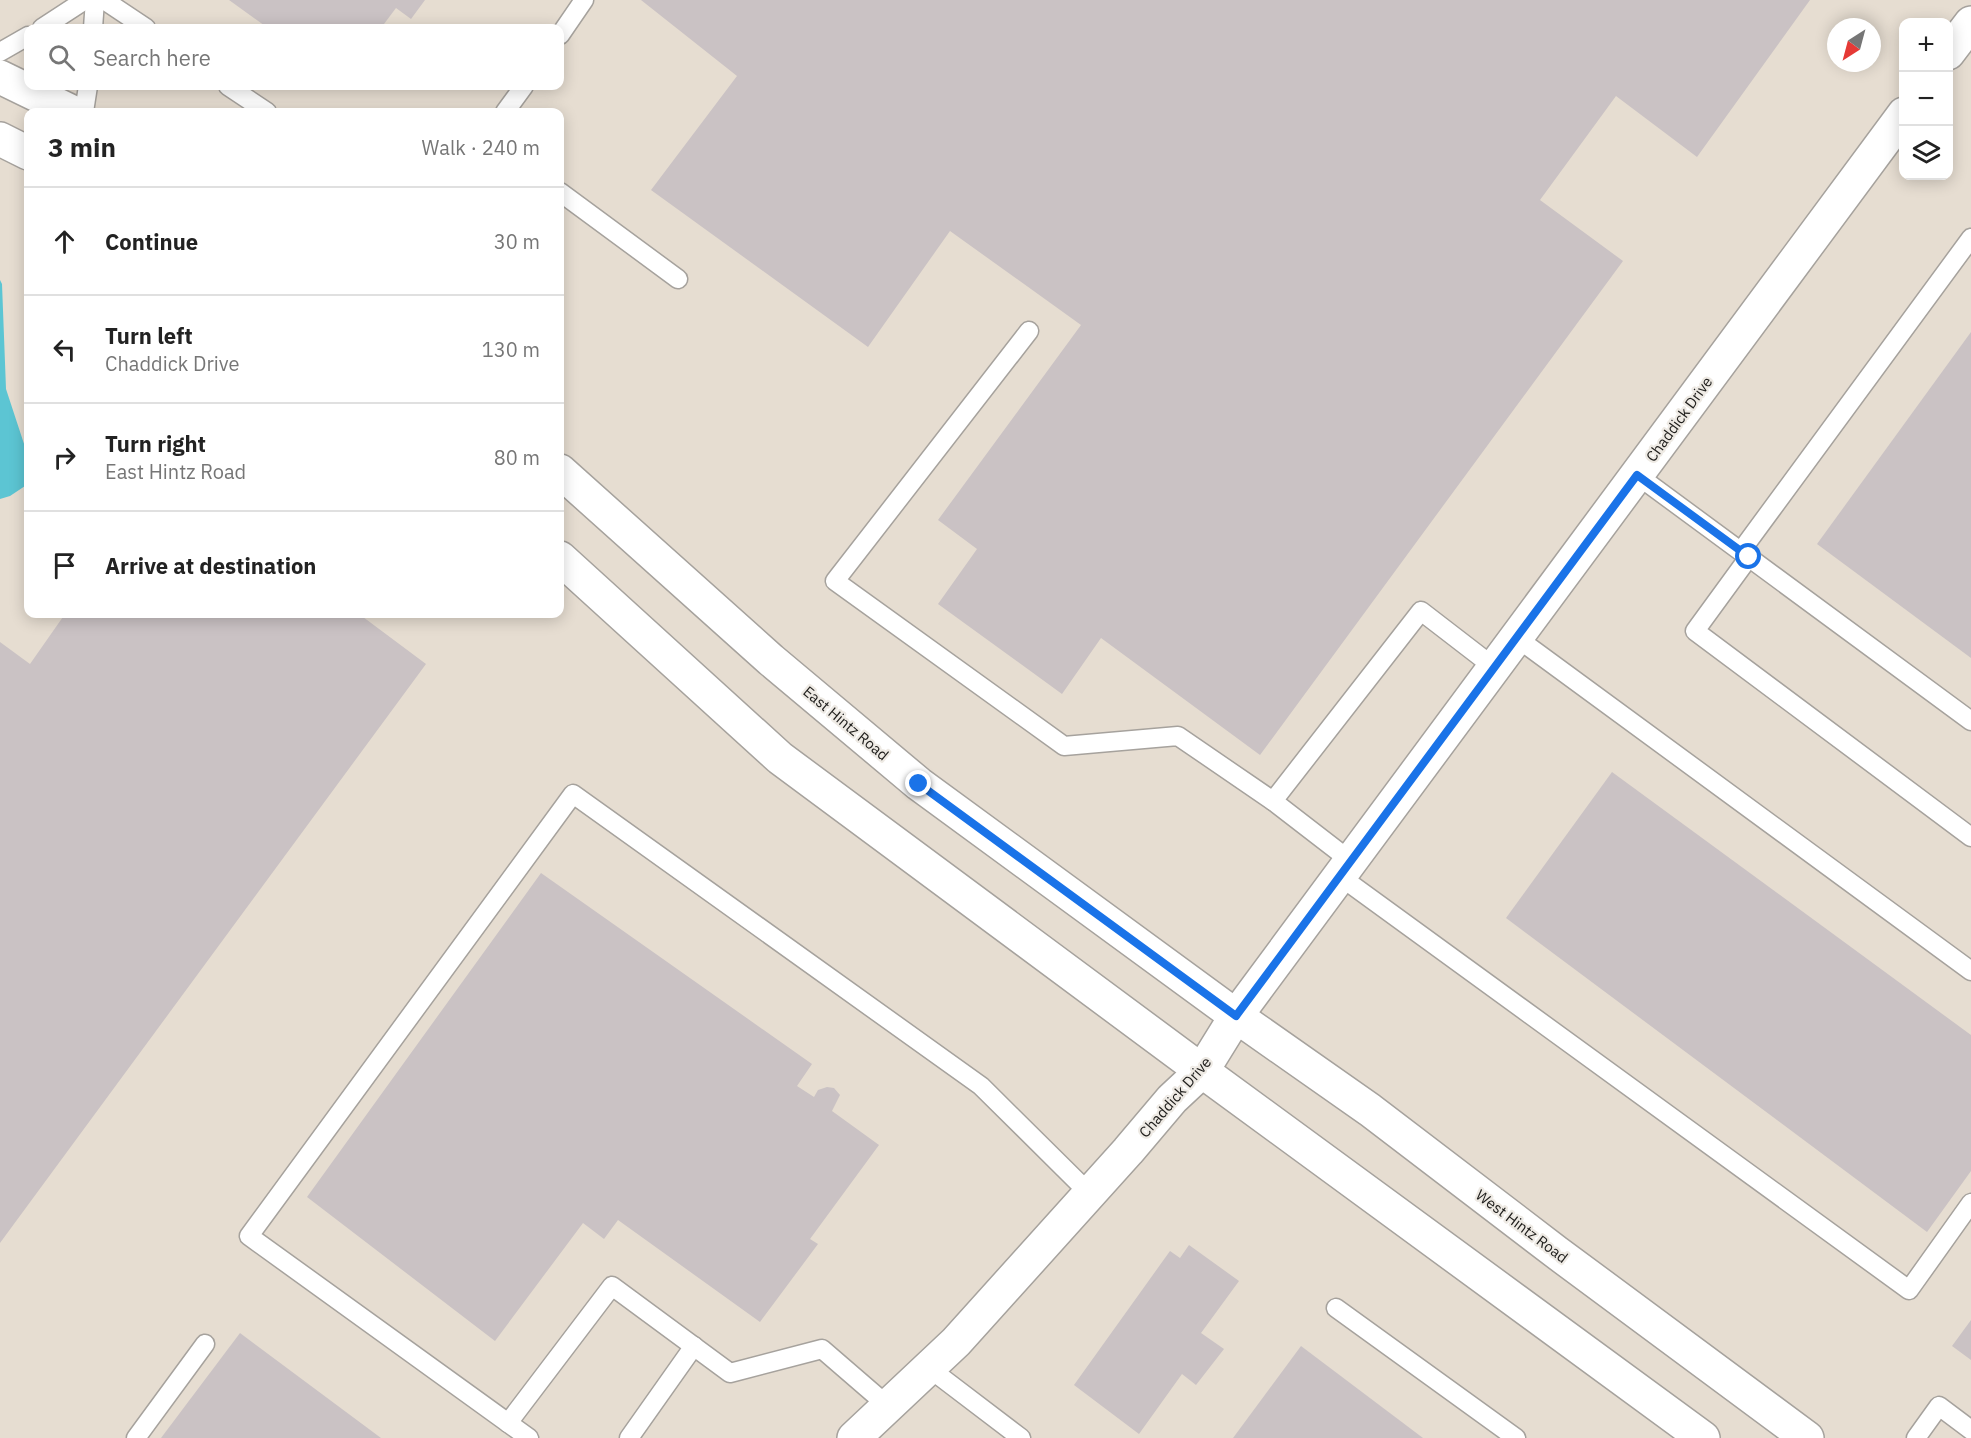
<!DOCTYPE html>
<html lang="en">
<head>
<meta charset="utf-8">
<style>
  :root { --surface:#fff; --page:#f6f6f6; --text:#222; --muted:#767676; --line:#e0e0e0 }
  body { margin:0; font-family:"IBM Plex Sans",sans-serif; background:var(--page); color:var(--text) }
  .controls { position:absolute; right:18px; top:18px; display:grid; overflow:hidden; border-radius:12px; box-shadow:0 3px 15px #0003 }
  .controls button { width:54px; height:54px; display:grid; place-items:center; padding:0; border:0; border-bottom:2px solid var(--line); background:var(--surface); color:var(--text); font:30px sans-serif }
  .compass { position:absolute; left:1827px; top:18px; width:54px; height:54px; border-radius:50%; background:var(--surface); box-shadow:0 3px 15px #0003; rotate:216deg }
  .stop { position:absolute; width:18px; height:18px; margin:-14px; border:4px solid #1a73e8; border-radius:50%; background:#fff }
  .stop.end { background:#1a73e8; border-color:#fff; box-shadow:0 2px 6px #0008 }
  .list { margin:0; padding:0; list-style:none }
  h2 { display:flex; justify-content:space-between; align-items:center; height:78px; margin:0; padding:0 24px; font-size:26px }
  h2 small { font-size:20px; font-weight:400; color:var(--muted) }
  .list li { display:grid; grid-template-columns:39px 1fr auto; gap:18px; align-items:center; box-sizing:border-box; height:108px; padding:0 24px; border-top:2px solid var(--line) }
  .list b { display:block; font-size:22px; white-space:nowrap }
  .list p { margin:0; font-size:20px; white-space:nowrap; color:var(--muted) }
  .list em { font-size:20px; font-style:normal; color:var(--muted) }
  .icon { flex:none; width:33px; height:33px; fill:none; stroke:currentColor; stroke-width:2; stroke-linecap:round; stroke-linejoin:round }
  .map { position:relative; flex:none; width:1971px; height:1438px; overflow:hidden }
  .search { position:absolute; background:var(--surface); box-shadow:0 3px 15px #0003; left:24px; top:24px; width:540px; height:66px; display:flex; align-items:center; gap:15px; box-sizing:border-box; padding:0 21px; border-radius:12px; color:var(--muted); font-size:22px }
  .panel { position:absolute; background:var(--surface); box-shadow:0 3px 15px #0003; left:24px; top:108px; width:540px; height:510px; border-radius:12px }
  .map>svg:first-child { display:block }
  .built { fill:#e6ddd1; fill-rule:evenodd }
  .water { fill:#5cc5d3 }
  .building { fill:#cac2c4 }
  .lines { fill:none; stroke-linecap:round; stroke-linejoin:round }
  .lane-casing { stroke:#a6a29d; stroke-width:21 }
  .street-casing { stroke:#a6a29d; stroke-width:36 }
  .secondary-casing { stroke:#a6a29d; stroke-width:36 }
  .lane { stroke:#fff; stroke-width:18 }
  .street { stroke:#fff; stroke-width:33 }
  .secondary { stroke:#fff; stroke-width:33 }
  .route { stroke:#1a73e8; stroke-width:8 }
  .labels { text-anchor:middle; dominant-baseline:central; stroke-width:4.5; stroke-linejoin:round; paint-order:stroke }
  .street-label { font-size:15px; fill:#21201e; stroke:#eeeae4 }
</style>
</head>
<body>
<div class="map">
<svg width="1971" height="1438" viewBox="0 0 1971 1438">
  <rect width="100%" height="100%" fill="#eeeae4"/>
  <path class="built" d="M0,0H1971V1438H0ZM1904,22H1948V176H1904ZM1836,27H1872V63H1836ZM28,28H560V86H28ZM28,112H560V614H28Z"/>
  <path class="water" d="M0,280L2,284L6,389L28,456V484L10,496L0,499Z"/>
  <g class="building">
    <path d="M229,0H425L411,19L396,8L381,28H268Z"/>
    <path d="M641,0H1810L1697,157L1616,96L1540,200L1623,261L1260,755L1101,638L1062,694L938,604L977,549L938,520L1081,325L950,231L868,347L651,190L737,76Z"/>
    <path d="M1971,332V658L1817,544Z"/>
    <path d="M65,614H359L426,664L0,1243V642L30,664Z"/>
    <path d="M1612,772L1971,1035V1171L1927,1232L1506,918Z"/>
    <path d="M541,873L812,1064L797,1086L814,1097L818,1090L827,1087L834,1088L840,1095L832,1111L879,1145L810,1239L818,1244L760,1322L618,1220L604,1239L583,1223L495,1341L307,1197Z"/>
    <path d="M1189,1245L1239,1281L1201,1333L1224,1349L1196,1385L1182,1374L1139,1434L1074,1385L1170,1251L1180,1258Z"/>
    <path d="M1971,1320V1360L1952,1346Z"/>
    <path d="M240,1333L381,1438H161Z"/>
    <path d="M1301,1346L1423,1438H1233Z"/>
  </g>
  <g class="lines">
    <g class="lane-casing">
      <g id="lane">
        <path d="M104,0L146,28"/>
        <path d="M42,28L85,0"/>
        <path d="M93,28L95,0"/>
        <path d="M560,35L584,0"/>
        <path d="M0,52L28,36"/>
        <path d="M228,86L267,112"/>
        <path d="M84,112L88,86"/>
        <path d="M505,112L524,86"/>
        <path d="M560,192L678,279"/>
        <path d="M1029,331L835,581L1064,746L1178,736L1273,801"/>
        <path d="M1637,475L1971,721"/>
        <path d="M1741,551L1971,238"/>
        <path d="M1749,557L1695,631L1971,837"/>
        <path d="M1517,638L1971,971"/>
        <path d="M1352,862L1273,801L1421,611L1495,668"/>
        <path d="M1341,877L1909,1290L1971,1203"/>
        <path d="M1336,1308L1516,1438"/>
        <path d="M929,1368L1021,1438"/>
        <path d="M508,1423L612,1286L730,1373L822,1349L888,1406"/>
        <path d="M136,1438L205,1344"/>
        <path d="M529,1438L249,1236L573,794L981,1086L1090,1194"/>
        <path d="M629,1438L694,1346"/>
        <path d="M1916,1438L1939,1406L1971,1430"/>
      </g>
    </g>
    <g class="street-casing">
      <g id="street">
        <path d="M1948,53L1971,23"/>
        <path d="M854,1438L956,1342L1128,1151L1172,1099L1202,1071L1236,1016L1904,114"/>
      </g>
    </g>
    <g class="secondary-casing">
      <g id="secondary">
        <path d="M0,77L72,112"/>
        <path d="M0,139L28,153"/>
        <path d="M560,471L771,660L919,784L1236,1016L1370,1110L1556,1252L1807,1438"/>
        <path d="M560,558L780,758L1202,1071L1703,1438"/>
      </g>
    </g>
    <use href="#lane" class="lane"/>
    <use href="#street" class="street"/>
    <use href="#secondary" class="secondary"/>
  </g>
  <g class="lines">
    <path class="route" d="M919,784L1236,1016L1637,475L1749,557"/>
  </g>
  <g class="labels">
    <g class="street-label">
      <text transform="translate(1679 419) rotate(-54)">Chaddick Drive</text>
      <text transform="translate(846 723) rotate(40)">East Hintz Road</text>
      <text transform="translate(1175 1097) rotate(-49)">Chaddick Drive</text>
      <text transform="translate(1522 1226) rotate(37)">West Hintz Road</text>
    </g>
  </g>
</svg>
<div class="controls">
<button>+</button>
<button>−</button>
<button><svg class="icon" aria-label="layers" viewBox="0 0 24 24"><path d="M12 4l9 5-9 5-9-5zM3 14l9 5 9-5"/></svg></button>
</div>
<svg class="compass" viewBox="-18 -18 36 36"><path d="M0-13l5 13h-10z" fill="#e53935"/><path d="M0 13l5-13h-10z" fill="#767676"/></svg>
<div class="stop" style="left:1749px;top:557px"></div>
<div class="stop end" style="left:919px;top:784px"></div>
<div class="search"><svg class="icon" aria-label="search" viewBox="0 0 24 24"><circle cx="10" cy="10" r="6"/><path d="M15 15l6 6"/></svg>Search here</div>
<section class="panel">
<h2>3 min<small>Walk · 240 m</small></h2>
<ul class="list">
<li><svg class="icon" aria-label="ahead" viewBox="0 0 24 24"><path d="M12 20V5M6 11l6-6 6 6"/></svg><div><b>Continue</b></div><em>30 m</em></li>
<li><svg class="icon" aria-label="left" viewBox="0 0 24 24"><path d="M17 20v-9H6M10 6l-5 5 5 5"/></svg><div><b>Turn left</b><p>Chaddick Drive</p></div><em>130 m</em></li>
<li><svg class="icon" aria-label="right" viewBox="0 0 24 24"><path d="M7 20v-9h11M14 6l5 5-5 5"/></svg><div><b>Turn right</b><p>East Hintz Road</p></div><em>80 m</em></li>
<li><svg class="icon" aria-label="arrive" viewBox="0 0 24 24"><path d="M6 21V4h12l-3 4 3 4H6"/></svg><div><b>Arrive at destination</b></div></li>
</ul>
</section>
</div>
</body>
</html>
